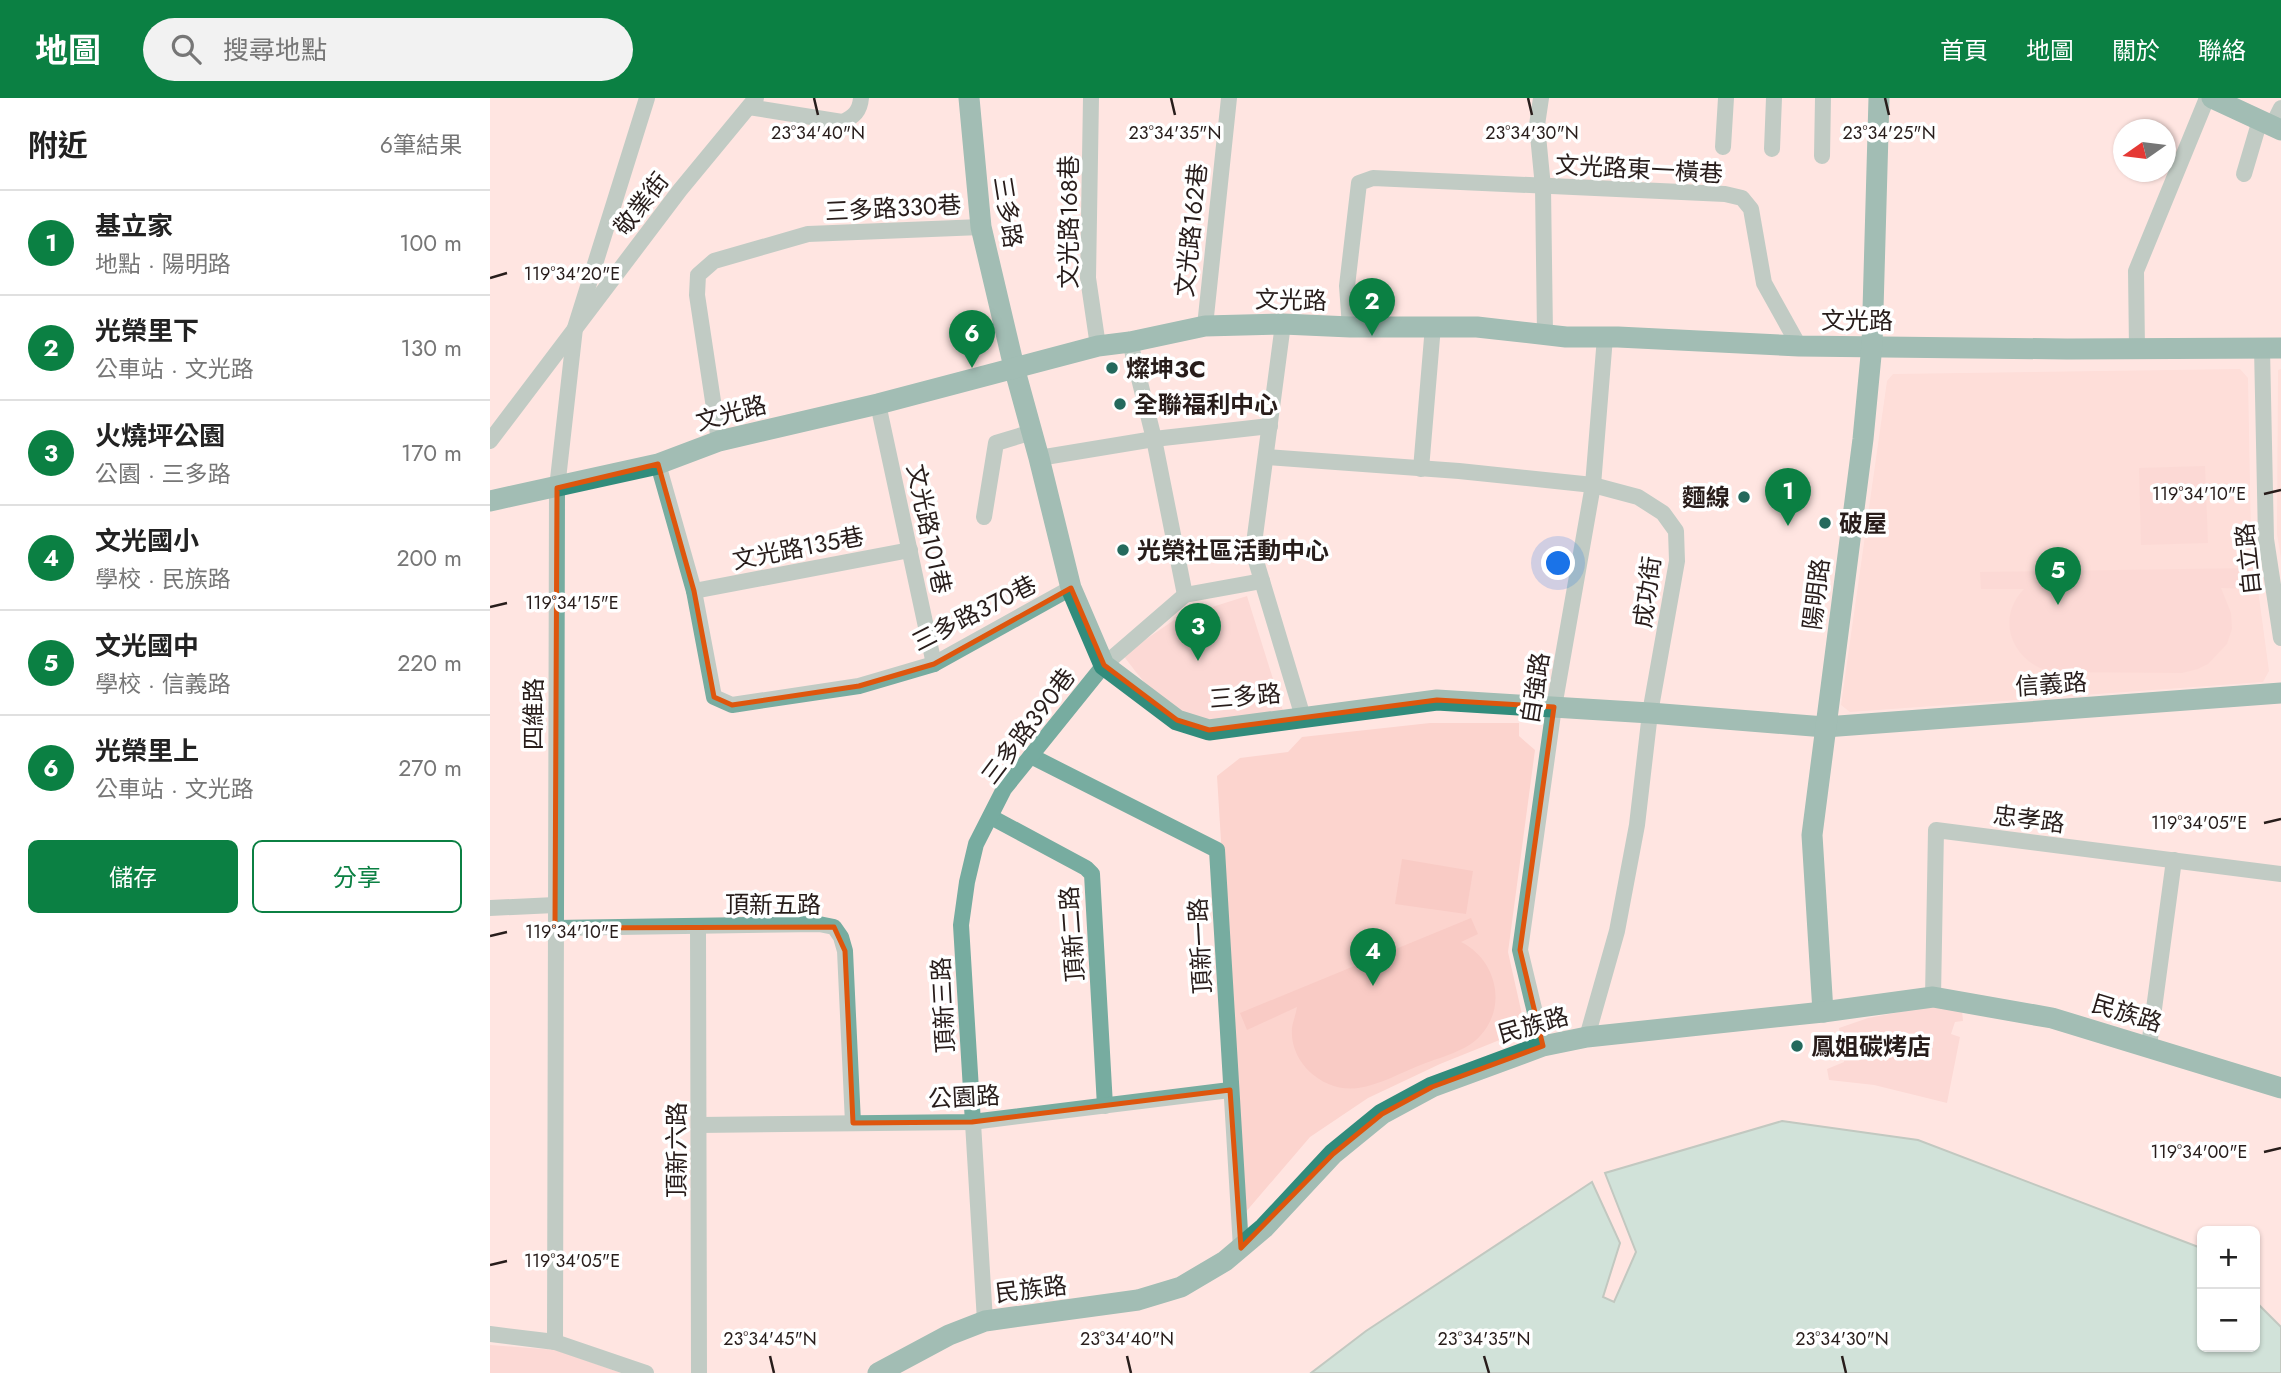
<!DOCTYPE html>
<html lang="zh-TW">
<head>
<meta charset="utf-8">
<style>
  :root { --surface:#fff; --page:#f2f2f2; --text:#222; --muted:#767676; --line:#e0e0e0; --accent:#0b8043 }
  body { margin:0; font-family:Jost,"Noto Sans TC",sans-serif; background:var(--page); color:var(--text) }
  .controls { position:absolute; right:21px; bottom:21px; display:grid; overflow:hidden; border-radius:10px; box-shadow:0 2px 5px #0004 }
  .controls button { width:63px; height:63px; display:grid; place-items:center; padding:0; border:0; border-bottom:2px solid var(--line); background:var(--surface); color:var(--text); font:35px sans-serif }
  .compass { position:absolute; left:1623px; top:21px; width:63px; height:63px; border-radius:50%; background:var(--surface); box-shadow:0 2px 5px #0004; rotate:256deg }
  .you { position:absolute; left:1069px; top:466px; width:24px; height:24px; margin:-18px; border:5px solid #fff; border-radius:50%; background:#1a73e8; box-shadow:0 0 0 10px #1a73e833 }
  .badge { display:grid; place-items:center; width:46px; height:46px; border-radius:50%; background:var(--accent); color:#fff; font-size:23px; font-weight:700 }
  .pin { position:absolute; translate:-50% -58px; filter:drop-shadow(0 2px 4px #0008) }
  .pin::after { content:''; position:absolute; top:37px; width:24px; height:21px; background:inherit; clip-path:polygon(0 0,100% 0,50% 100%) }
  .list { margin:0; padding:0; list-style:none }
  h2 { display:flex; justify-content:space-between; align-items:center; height:91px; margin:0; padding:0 28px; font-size:30px }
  h2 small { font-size:23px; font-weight:400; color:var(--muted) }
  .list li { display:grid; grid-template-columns:46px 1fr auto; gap:21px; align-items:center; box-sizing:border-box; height:105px; padding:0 28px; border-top:2px solid var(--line) }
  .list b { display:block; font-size:26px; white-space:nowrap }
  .list p { margin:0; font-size:23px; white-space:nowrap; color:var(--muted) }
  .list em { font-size:23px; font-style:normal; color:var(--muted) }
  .actions { display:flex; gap:14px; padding:21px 28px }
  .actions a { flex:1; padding:16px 0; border:2px solid var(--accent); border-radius:10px; text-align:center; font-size:24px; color:var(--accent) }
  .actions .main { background:var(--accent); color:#fff }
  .icon { flex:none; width:38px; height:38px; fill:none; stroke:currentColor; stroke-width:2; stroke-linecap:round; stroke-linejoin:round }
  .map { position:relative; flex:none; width:1791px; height:1275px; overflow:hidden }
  header { display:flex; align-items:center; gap:42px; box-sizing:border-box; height:98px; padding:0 35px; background:var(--accent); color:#fff }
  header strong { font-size:33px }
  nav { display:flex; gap:38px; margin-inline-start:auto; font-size:24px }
  .search { width:490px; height:63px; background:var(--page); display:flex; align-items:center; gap:18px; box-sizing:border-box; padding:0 24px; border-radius:38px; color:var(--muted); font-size:26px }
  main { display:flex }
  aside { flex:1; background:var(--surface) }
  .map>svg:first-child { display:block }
  .built { fill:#fcd4ce }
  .green { fill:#f9cbc5 }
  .water { fill:#9adece; stroke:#78a498; stroke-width:2 }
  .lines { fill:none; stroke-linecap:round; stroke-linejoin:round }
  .street { stroke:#77aca0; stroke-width:16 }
  .secondary { stroke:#318c7c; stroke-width:21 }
  .marked { fill:none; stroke:#de560d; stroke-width:5; stroke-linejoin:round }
  .ticks { fill:none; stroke:#281d1b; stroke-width:2.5 }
  .poi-dot { fill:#24695c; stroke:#fff; stroke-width:2.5 }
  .labels { text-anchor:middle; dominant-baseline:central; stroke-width:7; stroke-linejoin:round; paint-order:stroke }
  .street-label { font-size:24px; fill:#281d1b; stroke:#fff }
  .poi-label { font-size:24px; font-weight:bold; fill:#281d1b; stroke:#fff; text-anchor:start }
  .ticks-label { font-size:18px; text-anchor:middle; fill:#281d1b; stroke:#fff; stroke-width:7; stroke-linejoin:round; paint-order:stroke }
</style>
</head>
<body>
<header>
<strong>地圖</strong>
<div class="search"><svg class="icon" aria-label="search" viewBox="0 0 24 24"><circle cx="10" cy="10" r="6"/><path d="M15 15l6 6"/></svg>搜尋地點</div>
<nav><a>首頁</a><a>地圖</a><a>關於</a><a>聯絡</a></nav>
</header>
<main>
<aside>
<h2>附近<small>6筆結果</small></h2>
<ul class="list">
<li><span class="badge">1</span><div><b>基立家</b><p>地點 · 陽明路</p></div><em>100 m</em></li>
<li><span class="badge">2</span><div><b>光榮里下</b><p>公車站 · 文光路</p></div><em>130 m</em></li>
<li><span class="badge">3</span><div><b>火燒坪公園</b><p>公園 · 三多路</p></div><em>170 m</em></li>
<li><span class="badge">4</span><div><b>文光國小</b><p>學校 · 民族路</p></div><em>200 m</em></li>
<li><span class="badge">5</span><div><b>文光國中</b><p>學校 · 信義路</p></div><em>220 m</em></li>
<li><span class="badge">6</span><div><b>光榮里上</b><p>公車站 · 文光路</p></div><em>270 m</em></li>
</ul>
<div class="actions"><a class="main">儲存</a><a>分享</a></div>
</aside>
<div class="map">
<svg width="1791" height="1275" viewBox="0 0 1791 1275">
  <rect width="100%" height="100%" fill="#ffe5e1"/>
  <g class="built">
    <path d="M1750,271L1758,280L1761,440L1779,573L1773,584L1360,614L1351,607L1397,283L1403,276Z"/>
    <path d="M1791,271V460L1787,436L1788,272Z"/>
    <path d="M940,625H1029V638L1045,652L1018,854L1033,921L1024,924L1022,937L950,966L878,1000L820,1039L754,1116L727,678L750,660L798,654L812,639Z"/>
  </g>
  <g class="green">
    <path d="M1715,368L1718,445L1651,447L1649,370Z"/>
    <path d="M1763,470L1764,491L1731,490L1741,515L1742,531L1737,546L1718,566L1708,571L1692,575L1560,574C1522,563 1505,521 1534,491H1491L1490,474Z"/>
    <path d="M757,498L794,616C770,619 714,632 693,620C672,608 647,576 633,557L687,520Z"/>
    <path d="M912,761L983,773L976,816L905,806Z"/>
    <path d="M981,820L988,836L971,844C1006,861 1018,908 990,938C977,953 951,959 933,966C912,974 890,987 868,990C834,995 799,965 802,930C803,923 806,916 807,909L757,932L750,915Z"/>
    <path d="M1442,908L1472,912L1473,923L1465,924L1461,936L1470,939L1457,1005L1384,987L1339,982L1337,971L1354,964L1349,930L1378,920Z"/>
    <path d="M0,1247L66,1252L131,1275H0Z"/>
  </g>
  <path class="water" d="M1292,1023L1428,1042L1711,1150L1712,1249H1765V1203L1791,1229V1275H821L876,1233L1102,1084L1130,1145L1113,1199L1124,1204L1146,1154L1115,1075Z"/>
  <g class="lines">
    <g class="street">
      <path d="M601,0L598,180L608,248"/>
      <path d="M1051,0L1047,27L1053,89L1055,236"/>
      <path d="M259,9L352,24C364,19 370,13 371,0"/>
      <path d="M1782,28L1791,10"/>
      <path d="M1233,49L1236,0"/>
      <path d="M1282,51L1284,0"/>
      <path d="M1332,58L1333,0"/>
      <path d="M1754,76L1770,22"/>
      <path d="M793,226L763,453L813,619"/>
      <path d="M715,228L739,0"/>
      <path d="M860,229L857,188L869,85L883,80L1235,96L1252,100L1261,111L1274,185L1309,248"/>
      <path d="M640,244L664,341L695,497"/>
      <path d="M1772,250L1776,441L1791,540"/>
      <path d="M1647,251L1646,173L1717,0"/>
      <path d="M388,306L444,566"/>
      <path d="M0,343L190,92L266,0"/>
      <path d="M229,343L207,197L208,177L224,163L318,136L491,129"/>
      <path d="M776,359L969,373L1103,387L1148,399L1173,415L1186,433L1187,463L1160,615L1147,727L1127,833L1097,939"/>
      <path d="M549,360L664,341L780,328"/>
      <path d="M168,366L204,493L224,599L242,607L369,588L444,566L581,490"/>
      <path d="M931,371L943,228"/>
      <path d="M494,419L506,345L542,334"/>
      <path d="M204,493L420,452"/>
      <path d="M541,658L727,752L751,1150"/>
      <path d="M501,719L596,770L602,776L615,1008"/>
      <path d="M0,810L65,807"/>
      <path d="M208,828L209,1275"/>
      <path d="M65,830L329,826L344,829L351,839L355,853L363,1025"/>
      <path d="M1443,899L1446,732L1791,776"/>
      <path d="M1053,948L1030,852L1064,609L1103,387L1115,239"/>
      <path d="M1659,948L1684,762"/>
      <path d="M209,1027L482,1024L740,992"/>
      <path d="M495,1223L471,827L477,784L486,746L514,691L614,567L695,497L772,483"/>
      <path d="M0,1236L65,1244L156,1275"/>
      <path d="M65,1244L67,390L85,230L157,0"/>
    </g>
    <g class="secondary">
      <path d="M479,0L491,129L524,269L549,360L581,490L614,567L687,622L719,632L947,602L1160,615L1335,629L1791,595"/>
      <path d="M1722,0L1791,32"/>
      <path d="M0,403L168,366L229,343L388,306L608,248L640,244L715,228L793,226L860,229H987L1076,239H1128L1309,248L1577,251L1791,250"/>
      <path d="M1333,914L1322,737L1373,341L1382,247L1389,0"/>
      <path d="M388,1275L459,1237L495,1223L648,1202L691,1189L735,1163L774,1130L843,1056L892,1016L942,989L1053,948L1097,939L1333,914L1443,899L1562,920L1791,990"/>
    </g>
  </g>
  <path d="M0 0H1791V1275H0ZM168,366L204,493L224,599L242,607L369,588L444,566L581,490L614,567L687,622L719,632L947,602L1064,609L1030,852L1053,948L942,989L892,1016L843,1056L751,1150L740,992L482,1024L363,1025L355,853L344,829L65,830L67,390Z" fill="#ffe5e1" fill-opacity=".55" fill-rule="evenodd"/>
  <path class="marked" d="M168,366L204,493L224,599L242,607L369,588L444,566L581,490L614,567L687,622L719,632L947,602L1064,609L1030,852L1053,948L942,989L892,1016L843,1056L751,1150L740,992L482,1024L363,1025L355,853L344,829L65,830L67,390Z"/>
  <path class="ticks" d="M324,0L328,17M681,0L685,17M1038,0L1042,17M1395,0L1399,17M0,180L17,175M1774,396L1791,392M0,509L17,505M1774,725L1791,721M0,838L17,834M1774,1054L1791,1050M0,1167L17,1163M280,1258L284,1275M637,1258L641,1275M994,1258L999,1275M1352,1258L1356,1275"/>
  <g class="poi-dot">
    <circle cx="622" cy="270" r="7"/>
    <circle cx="630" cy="306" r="7"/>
    <circle cx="1254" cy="399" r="7"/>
    <circle cx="1335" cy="425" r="7"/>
    <circle cx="633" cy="452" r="7"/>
    <circle cx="1307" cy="948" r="7"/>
  </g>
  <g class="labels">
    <g class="street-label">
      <text transform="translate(1149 71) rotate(3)">文光路東一橫巷</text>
      <text transform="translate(151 106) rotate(-52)">敬業街</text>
      <text transform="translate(403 110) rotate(-3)">三多路330巷</text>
      <text transform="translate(518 114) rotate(81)">三多路</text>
      <text transform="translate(578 124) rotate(-90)">文光路168巷</text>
      <text transform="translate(701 132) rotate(-84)">文光路162巷</text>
      <text transform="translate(801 202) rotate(1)">文光路</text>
      <text x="1367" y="222">文光路</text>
      <text transform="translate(241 315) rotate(-15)">文光路</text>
      <text transform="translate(439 431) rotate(78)">文光路101巷</text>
      <text transform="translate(308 450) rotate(-11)">文光路135巷</text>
      <text transform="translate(1758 461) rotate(-96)">自立路</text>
      <text transform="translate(1157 494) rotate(-82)">成功街</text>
      <text transform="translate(1326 496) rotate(-83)">陽明路</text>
      <text transform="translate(484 515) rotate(-27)">三多路370巷</text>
      <text transform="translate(1561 586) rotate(-4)">信義路</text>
      <text transform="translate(1045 590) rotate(-81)">自強路</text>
      <text transform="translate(755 598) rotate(-5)">三多路</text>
      <text transform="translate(43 616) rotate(-90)">四維路</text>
      <text transform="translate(538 628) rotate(-53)">三多路390巷</text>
      <text transform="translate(1539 721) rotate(7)">忠孝路</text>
      <text x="283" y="806">頂新五路</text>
      <text transform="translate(582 836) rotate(-94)">頂新二路</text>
      <text transform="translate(710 848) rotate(-93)">頂新一路</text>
      <text transform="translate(453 907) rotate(-93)">頂新三路</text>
      <text transform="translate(1637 915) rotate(17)">民族路</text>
      <text transform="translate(1043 927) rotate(-16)">民族路</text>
      <text transform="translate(474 999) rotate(-3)">公園路</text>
      <text transform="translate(186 1052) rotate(-90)">頂新六路</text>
      <text transform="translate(541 1191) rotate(-7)">民族路</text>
    </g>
    <g class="poi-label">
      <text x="636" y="270">燦坤3C</text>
      <text x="644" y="306">全聯福利中心</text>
      <text x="1240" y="399" text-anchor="end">麵線</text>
      <text x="1349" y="425">破屋</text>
      <text x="647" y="452">光榮社區活動中心</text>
      <text x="1321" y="948">鳳姐碳烤店</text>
    </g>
  </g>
  <g class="ticks-label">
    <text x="328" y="41">23°34'40"N</text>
    <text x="685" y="41">23°34'35"N</text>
    <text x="1042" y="41">23°34'30"N</text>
    <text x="1399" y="41">23°34'25"N</text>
    <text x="82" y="182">119°34'20"E</text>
    <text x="1709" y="402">119°34'10"E</text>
    <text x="82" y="511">119°34'15"E</text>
    <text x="1709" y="731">119°34'05"E</text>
    <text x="82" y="840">119°34'10"E</text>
    <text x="1709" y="1060">119°34'00"E</text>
    <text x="82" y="1169">119°34'05"E</text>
    <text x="280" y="1247">23°34'45"N</text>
    <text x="637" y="1247">23°34'40"N</text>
    <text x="994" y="1247">23°34'35"N</text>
    <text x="1352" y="1247">23°34'30"N</text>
  </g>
</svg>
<div class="controls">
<button>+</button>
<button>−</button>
</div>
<svg class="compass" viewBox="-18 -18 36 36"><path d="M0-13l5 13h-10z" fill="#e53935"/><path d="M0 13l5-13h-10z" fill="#767676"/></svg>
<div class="you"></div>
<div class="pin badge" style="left:1298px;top:428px">1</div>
<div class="pin badge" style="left:882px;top:238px">2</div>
<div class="pin badge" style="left:708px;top:563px">3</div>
<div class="pin badge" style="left:883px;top:888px">4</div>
<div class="pin badge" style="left:1568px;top:507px">5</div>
<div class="pin badge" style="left:482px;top:270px">6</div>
</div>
</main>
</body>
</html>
